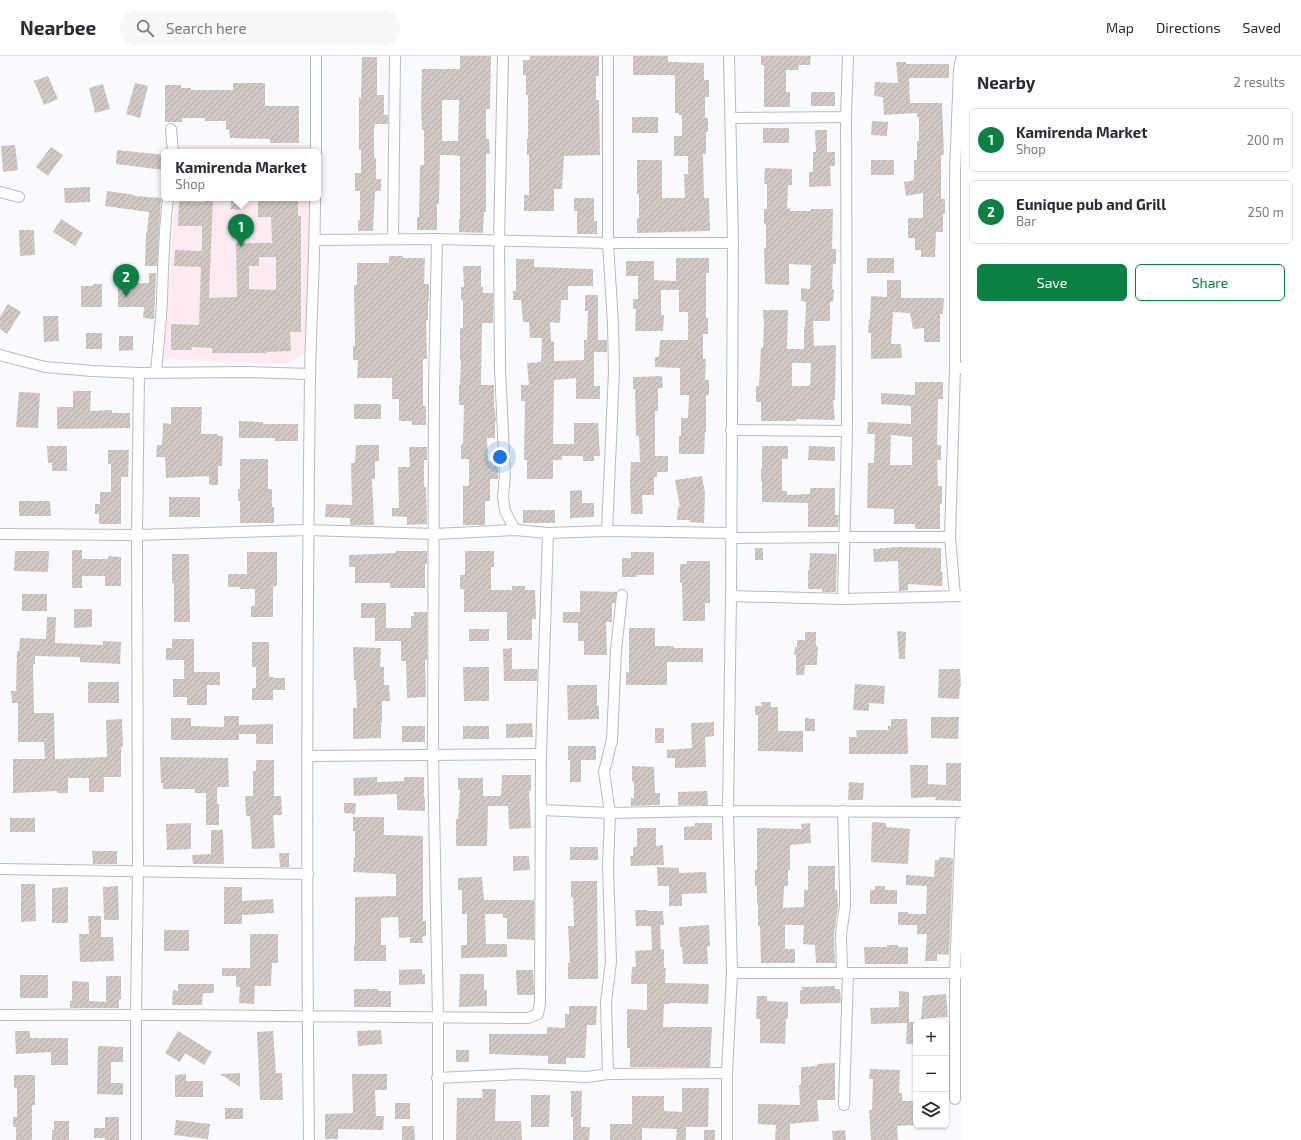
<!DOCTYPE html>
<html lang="en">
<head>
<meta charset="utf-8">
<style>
  :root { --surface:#fff; --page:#f7f7f7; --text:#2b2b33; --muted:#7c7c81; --line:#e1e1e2; --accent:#0b8043 }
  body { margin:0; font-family:"Exo 2",sans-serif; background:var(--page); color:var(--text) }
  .controls { position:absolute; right:12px; bottom:12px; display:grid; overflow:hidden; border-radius:6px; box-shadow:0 1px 3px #0004 }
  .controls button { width:36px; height:36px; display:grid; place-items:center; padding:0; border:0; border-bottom:1px solid var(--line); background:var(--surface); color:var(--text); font:20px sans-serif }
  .you { position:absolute; left:500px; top:401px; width:14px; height:14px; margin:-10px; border:3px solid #fff; border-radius:50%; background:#1a73e8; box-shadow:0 0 0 6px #1a73e833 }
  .badge { display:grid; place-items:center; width:26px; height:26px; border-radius:50%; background:var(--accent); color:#fff; font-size:13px; font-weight:700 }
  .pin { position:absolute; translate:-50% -33px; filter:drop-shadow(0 1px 2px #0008) }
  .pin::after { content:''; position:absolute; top:21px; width:14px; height:12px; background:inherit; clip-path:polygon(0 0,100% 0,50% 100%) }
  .popup { position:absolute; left:161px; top:93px; width:160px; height:52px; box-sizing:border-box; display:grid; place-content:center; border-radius:6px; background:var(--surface); filter:drop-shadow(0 1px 3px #0005); font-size:13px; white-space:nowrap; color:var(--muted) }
  .popup b { font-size:15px; color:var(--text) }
  .popup::after { content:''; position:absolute; left:50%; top:100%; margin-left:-8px; border:8px solid transparent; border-top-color:var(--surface) }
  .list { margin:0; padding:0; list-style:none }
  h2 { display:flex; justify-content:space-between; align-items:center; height:52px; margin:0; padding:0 16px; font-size:17px }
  h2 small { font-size:13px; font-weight:400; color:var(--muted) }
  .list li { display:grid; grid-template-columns:26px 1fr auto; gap:12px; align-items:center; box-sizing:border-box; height:64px; margin:0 8px 8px; padding:0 8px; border:1px solid var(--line); border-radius:6px }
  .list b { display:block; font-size:15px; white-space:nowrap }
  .list p { margin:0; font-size:13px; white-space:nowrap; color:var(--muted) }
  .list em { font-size:13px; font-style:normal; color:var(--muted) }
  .actions { display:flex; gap:8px; padding:12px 16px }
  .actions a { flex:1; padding:9px 0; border:1px solid var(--accent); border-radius:6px; text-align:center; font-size:14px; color:var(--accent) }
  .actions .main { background:var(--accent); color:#fff }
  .icon { flex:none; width:22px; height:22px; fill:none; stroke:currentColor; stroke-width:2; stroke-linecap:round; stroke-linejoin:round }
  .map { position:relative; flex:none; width:961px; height:1084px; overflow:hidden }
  header { display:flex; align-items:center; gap:24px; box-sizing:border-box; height:56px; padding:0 20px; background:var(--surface); border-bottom:1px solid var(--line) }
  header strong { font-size:19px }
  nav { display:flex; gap:22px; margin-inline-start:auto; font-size:14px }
  .search { width:280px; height:36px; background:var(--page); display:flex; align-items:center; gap:10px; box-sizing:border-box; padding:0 14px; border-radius:22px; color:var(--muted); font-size:15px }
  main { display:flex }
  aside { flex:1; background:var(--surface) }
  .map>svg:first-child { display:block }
  .commercial { fill:#ffeaf1 }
  .building { fill:url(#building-hatch); fill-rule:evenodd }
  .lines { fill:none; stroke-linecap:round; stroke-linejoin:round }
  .street-casing { stroke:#b7bbc3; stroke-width:12 }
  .street { stroke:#fff; stroke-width:10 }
</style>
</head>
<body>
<header>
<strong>Nearbee</strong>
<div class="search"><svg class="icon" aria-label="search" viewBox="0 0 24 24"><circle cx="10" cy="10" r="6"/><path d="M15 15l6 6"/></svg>Search here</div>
<nav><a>Map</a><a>Directions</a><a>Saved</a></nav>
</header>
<main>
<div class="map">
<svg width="961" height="1084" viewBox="0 0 961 1084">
  <defs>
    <pattern id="building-hatch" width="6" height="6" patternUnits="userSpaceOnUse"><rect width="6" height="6" fill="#d0c8c2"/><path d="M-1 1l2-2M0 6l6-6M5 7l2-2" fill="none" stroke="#b2aba6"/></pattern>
  </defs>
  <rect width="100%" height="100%" fill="#f9fafe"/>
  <g class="commercial">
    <rect x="178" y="89" width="134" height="7"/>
    <path d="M175,142H311L308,292L303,299L286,308L164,303Z"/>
  </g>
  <g class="building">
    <path d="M460,0H491L490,53H486V83H489L490,98H486V156H484L483,177L459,176V163H460V100L452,99H440L439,148H437V174H417V161H419L420,109H424V74H422L421,50L422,13H460ZM442,44H459L458,85H442Z"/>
    <path d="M530,0H599V20H596V44H599L600,99L564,100L562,133H554V155H524V139H529V99H527V83H528V39H526V19H523V4H530Z"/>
    <path d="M633,0H668V6H671L704,7V24H709V41H705V62H708V76H706V98H703L704,142H709L710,175L637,177V162H639V138H637V104H662V142H685L684,118H688V100H674V80H682V59H679V57H675V19H633Z"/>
    <path d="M761,0H811L810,9H799L798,14H786V36H790V51H764V9H761Z"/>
    <path d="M362,1H377V39H384V59H388V68H375L374,74V102H376V123H381V135H375L373,175H358V164H360V135H355V117H361V94H359V42H361Z"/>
    <path d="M896,6H906V8H949V22H909L910,47H942L944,99H941V143H945V158H943V176H936L935,201H921V194H915V182H908V162H923V137L906,140L904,126L914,124V104H917V85H919V61H917V57L884,59L883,41L874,40L875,26L898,27Z"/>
    <path d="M48,20L58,43L44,49L34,25Z"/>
    <path d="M135,27L148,30L140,62L126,58Z"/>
    <path d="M233,27H265V50H299V87H270V83L230,82L229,73L226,74V65H205V62H182V66H165V29H181V32H191V34H233Z"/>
    <path d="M103,28L110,53L95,57L89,32Z"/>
    <rect x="811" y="36" width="24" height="14"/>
    <rect x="632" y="61" width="26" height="16"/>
    <path d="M872,65L888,66L887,80L871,79Z"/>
    <rect x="763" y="72" width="26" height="15"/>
    <path d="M815,74H827V96H835V110H830L831,130L809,131V116H813V96H816Z"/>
    <path d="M15,89L18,114L3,116L1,90Z"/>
    <path d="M51,91L63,99L48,120L36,111Z"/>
    <path d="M117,94L164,99V114L116,108Z"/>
    <rect x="871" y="104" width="23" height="15"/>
    <path d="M765,112L792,113V129H788L787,153L790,152V155H811V153H833L832,193H836V208H833L832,233H834L833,246H830V265H813L814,290L836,289L835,344H833L835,364L796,363V365H761V346H756V330H759L761,292H763L764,268L763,254H788L787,293H804V271H805L806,246L801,245V232L810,233L811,209L789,208V229L765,228L764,192H766V168H764V153H767V128H764ZM792,307H811L810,330H792Z"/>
    <path d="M90,131V146L65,147L64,132Z"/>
    <path d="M107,135L135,139V140L161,142L157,210H145L146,177H147L149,156L105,150Z"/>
    <path d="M204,142H213L209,242L237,241L236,187H272L271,161H258V145L298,144V160H301V276H290L291,295L267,296V297H212V292L192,291V294H171V268L199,269L201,211L174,210L175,194L202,195V170H178L179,145L203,146ZM259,201H276V234L249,233V210H259Z"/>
    <path d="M574,142H594V165H597V178H577V155H574Z"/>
    <path d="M231,144L241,145V154L231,153Z"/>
    <path d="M61,163L83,177L75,190L53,176Z"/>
    <path d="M19,174H34L35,199L20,200Z"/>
    <path d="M389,200H403V202H425L424,228H429V245H428V264H426L427,303H423V350H426V369H412V365H399V343H392V322H357L358,304H353V290H355L354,229H357V207H389Z"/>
    <path d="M676,202H709V217H706V262H708V278H703V303H706L705,324H709V339H706V376H705L704,398H679V380H681V362H688L689,339H680V312L655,311V301H659L660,284H688V256H679V234H661V259H664L663,275H635L636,253H633V243H638V220H626V205H654V224L676,225Z"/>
    <rect x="867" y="202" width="27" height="15"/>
    <path d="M516,203H534V211L593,213V230H568V244H561L560,267L550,266L551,285L554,286V305L584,304V284H587L588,255H585V239H598V284H607V296H594V330H600V343H576V322L554,324L553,388H574V367H598L600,400H594V405H583V400H562V404H553V423H527V404H524L525,345H521V329H529L527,307L541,306L542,282H530L529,266H523L521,244H513V235H516Z"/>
    <path d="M463,210H481V231H483V237H493V267H482L481,329H494V352H495L496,365H495V382H487L488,405L498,404V423H490V445H485V469H463V430H469V403H461V389L463,388L464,349H459V329H460L461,304H460V272H463V244H461V231H464Z"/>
    <path d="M149,217H156L154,263L143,262L144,251H118V228L149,227Z"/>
    <path d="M887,224H901V242H944L943,258H940V286H924V272L913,273L910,257L893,256L891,288H901L902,302L871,303V277H868L869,263L870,264L871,240L887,241Z"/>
    <path d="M93,228H102V251H81V230H93Z"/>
    <path d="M8,248L21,256L7,278L0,273V261Z"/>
    <path d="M43,260H58L59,285L44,286Z"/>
    <rect x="86" y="277" width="16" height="16"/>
    <path d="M119,280H133V294L119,295Z"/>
    <path d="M662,320L663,332H658V355H655V400H668V416H657V421H654V439H642L643,458H631L630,426L631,406H640L639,380H636L635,333H633V321Z"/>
    <path d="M915,326H943V343H938L937,389H941V404H937L938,430H942V448H940V473H915V468H894V453L867,452L868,407H874L875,378H867L868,366L911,368V350L881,348V337L915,339ZM891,379L912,381V409H890Z"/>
    <path d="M73,335H91L90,355L112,354V357H130V372L57,373V351H73Z"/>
    <path d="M19,336L40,337L38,372L16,371Z"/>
    <rect x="354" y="348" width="27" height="15"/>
    <path d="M171,351H202L201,378H218V380H223L222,410H218V429H209V420L166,422L165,401H156L157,389H162L163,367L171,368Z"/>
    <path d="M239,365L263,366V368H298V385H275V382H239Z"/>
    <path d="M356,389H379V405H375V423H372L374,469H350V462L325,461L326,448L352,449L351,407H355Z"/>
    <path d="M47,390H67V415H52V407H48Z"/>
    <path d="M762,390H788V403H782V435H787V439L810,438V432H835V459H839L838,471H808V447L762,446V425H761V413H762Z"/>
    <path d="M809,390L835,391V405L808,404Z"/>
    <path d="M409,391H427V404H424V431H426L427,468L407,469V461L392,460V452H399L398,411H410Z"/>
    <path d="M108,394H129L128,421H121V468H99V458H95V448H100V436H111V408H108Z"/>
    <path d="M240,403H268V433H272V451H274V467H240V445H238V433H240Z"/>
    <path d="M702,420L705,437L704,467L689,466L690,464H677L678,450L680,451L675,424Z"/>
    <path d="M582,434V447H594V461L570,462V435Z"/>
    <rect x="169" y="441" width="31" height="20"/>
    <path d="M19,445H50L51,460H19Z"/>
    <rect x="523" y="454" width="32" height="13"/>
    <path d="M898,491L941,492V516H943L942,530L908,528V534L899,535L898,505L874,506L873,493Z"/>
    <rect x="755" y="492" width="8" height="12"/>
    <path d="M72,494H82V503H108V500L121,501V530H105V520H82V532H72Z"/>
    <path d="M15,495H49L48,516L14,515Z"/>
    <path d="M396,495H427V508H425V532H390V527H355V511H349V499L396,497Z"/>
    <path d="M465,495H494V511H491V534H512V530H525V534H535L536,563H532V584H507V556H464V533H460V519H465Z"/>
    <path d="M247,496H277V530H273V561H251V550H255V533H240V531H228V518H247Z"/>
    <path d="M631,496H654V519H637V521H622V502H631Z"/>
    <path d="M810,497L837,498L836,536H822V533H808V514H809Z"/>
    <path d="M172,498H189L190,566H174V527H172Z"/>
    <path d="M687,505H710V547H705V565H683L682,527H680V508H687Z"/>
    <path d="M580,535L617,536L615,547H612V566H606L607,599H584V585H578V567H563V556H580Z"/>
    <rect x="22" y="538" width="25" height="17"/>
    <path d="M361,547H386V572H411V560H414V556H427V604H425L426,641L407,642L406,605H401V585H375V562H361Z"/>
    <path d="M74,553H92V571L74,572Z"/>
    <path d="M47,561H56L55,587L103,589V585L121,586L120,608L80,606V601L35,600V608H33L34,657H54L55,703L107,701L106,664L122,663L123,691H121V721H104V736H89V722H68V737H57V735L13,737V703H45L44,686H18V647H12L11,635H16L17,595H19L20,582L46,583Z"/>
    <path d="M629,572H655V590H674V592H703V606H667V629H626V616H629Z"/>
    <rect x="469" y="573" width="20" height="12"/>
    <path d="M897,575L906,576L905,603H899Z"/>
    <path d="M805,576H816V590H818L817,609H805L804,619H796V599H794L795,591H797V584H805Z"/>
    <path d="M172,583H194V616H220V629H207V649H187V641H173V623H184V604H166V592H172Z"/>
    <path d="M252,586H269V621H273V622H285V634H273V644H252V632H256V611H252Z"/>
    <path d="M353,591L381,592L380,611H384V629H389L390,645H382V667H381V682L353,683V652H357L356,624H354Z"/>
    <path d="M512,592V613H537V625H504L503,593Z"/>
    <path d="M463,611H489V645H464Z"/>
    <path d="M939,613H960L961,630H960L959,643L938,642Z"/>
    <rect x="88" y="626" width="31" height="21"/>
    <path d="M855,628L885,630L884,648L869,647V655L853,654Z"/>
    <path d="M567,629H597V650H599V663L568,664Z"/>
    <path d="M761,646H771V651H778V675H803V696L758,695V659H755V650H762Z"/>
    <path d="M224,660H239V669L273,668V688H256V678H239V684H171V662H191V670L224,671Z"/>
    <path d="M931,661H959L958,683L931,682Z"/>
    <path d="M805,662L815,663V675H805Z"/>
    <path d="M891,663H907L908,698H849V681H857L856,674H888V670H891Z"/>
    <path d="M714,666V680L705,681L706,711L675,712V702H667V694L692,692L691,667Z"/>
    <path d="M532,667L533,681L506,682V668Z"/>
    <rect x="402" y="670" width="23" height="16"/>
    <rect x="463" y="670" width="26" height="13"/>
    <rect x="655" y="672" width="9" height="15"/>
    <path d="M568,690H596V704H581V726H570V704H568Z"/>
    <path d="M160,701L228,702L229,731H217V748H219V769H206V737H195V733H163V727H161Z"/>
    <path d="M256,704H274V740H281L282,759H273L275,792L252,793L250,760H246L245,740H253V715H256Z"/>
    <path d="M946,707H961V745L935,744L936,741L911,742L910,709H928V728L946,729Z"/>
    <path d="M632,710L654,711L655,737H660V749L631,750V742H634V726H632Z"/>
    <path d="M502,719H531V735H529L531,772L509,773L508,750H488L487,790H456V763H458L460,734H458V722H483V740H501Z"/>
    <path d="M377,721V726L404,725V721H424V742H425V755L397,754V738L354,740L353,722Z"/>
    <path d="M849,726L864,727L863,744H848Z"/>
    <path d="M707,735L708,749H678V736Z"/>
    <path d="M344,747H356L355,758L344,757Z"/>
    <path d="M353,761H384V779L423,780V865H426V880L422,881L423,887H410V881L399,882L398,861L381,862V889H386V905H354V889H355V841L396,840V818L353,816L354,801H355V775H353Z"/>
    <rect x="10" y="762" width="25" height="14"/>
    <path d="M872,766L886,767V771L910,773L908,808L871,806Z"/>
    <path d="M191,767V793L167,794L166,768Z"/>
    <path d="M695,767H712V784H684V771L695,770Z"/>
    <path d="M810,767L811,787L790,789V814H788V830H784L783,852L804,851V834H808V810H835V834H837L838,851L834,878L835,907H816L815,889L803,888L804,869H785V893H795V907H761L760,870H758V848H757V830H755V814H757V772L802,773L801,768Z"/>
    <path d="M637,772H656V790L663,789L664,809L631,810L630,800H633V791H637Z"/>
    <path d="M211,774H223L224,808H193L192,799L211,798Z"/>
    <rect x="570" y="791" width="28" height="13"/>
    <path d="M92,795H117V808H93Z"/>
    <path d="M279,797H289V811H280Z"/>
    <path d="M513,800H529L530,814L513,815Z"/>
    <path d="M939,801L953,802L949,899L937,898V905H925L927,878H917V869H898V856H908V858H926L927,830L906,829V819L934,821L935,804H939Z"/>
    <path d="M657,811L679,812V817L706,816L707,837L682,838V850H669V830H658Z"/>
    <path d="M482,821L484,844H534V884L507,883V862H503V858H485L486,888H507V901L461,902V889H467V858H462V834H458V822Z"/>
    <path d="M571,825H597L598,923H568V907H570L568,870H574L573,841H571Z"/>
    <path d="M21,828H35L36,865L21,866Z"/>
    <path d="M118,830L119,864H104L103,831Z"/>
    <path d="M875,830H885V834H897V848H870V834H875Z"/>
    <path d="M68,831V867H52V832Z"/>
    <path d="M224,831H242V845L273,843L274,857L242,859V868H224Z"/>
    <path d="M635,854H647V855H663L664,869H660L661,894L664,893V912H666L665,927L709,928L708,948L670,947V948H664L663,971H712L710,1011H630V992H627V953L647,954V928H631L632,911H636L635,895L652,894L651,870H636Z"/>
    <path d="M88,860H101V881H113L114,905L80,906L79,878H89Z"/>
    <path d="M709,869L710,890H707L708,908H683L682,891H680L679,871Z"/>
    <rect x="164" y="874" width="25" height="21"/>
    <path d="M250,878H278V907H272L271,930H255L254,948L239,947L240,931H236V920H222V912H250Z"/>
    <path d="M887,889H898V891H908V908H865L864,891H887Z"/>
    <path d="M422,913V918H425V928L399,929V914Z"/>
    <path d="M516,914H533L534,939H517Z"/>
    <path d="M460,918H484V934H487V950L459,951Z"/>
    <rect x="20" y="919" width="28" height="23"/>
    <path d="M106,920H121V943H119V952H70V945H72V925L89,926V945L106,946Z"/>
    <path d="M178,928H214V937H203L202,949H172L173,934L178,935Z"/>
    <path d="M835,930V933H840L841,947L800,948V934H802V931Z"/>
    <path d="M354,933H378V935H391V951H354Z"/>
    <path d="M899,935L909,936V966H916V988H906L907,967L871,968L870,952L899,951Z"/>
    <path d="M946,938L948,961L921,963L923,940Z"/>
    <path d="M757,940H767V945L788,946V963H786L785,988L760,987V963H756Z"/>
    <path d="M569,950H597L596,969H587L585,1002H566V1008H548V1000L489,998V978H547V971L565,972V958H569Z"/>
    <path d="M381,974L382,988L358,990L357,975Z"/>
    <path d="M15,975H30V982H68V1009H51V996L16,998Z"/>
    <path d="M178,975L212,996L204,1009L185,997L180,1006L165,997Z"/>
    <path d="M273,975L276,1017H282L283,1044H260L257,976Z"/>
    <path d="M98,990L123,991V1006H111V1027H123V1039L97,1038Z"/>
    <rect x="456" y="994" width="13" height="12"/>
    <path d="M835,1007V1044H817L819,1065L790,1068V1084H775L776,1069L758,1068V1048L800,1049L799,1029H801V1011L817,1010V1008Z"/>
    <path d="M870,1013L900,1014L899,1037H902V1045H916V1069L897,1070L898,1084H871L869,1054H872L873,1023H869Z"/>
    <path d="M240,1017V1031L220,1018Z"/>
    <path d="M186,1018V1025H203V1041H175V1019Z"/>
    <path d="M352,1018H387V1034H375L376,1060H384L383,1074L338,1073V1083H325V1058L353,1057Z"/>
    <path d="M14,1019H35V1049H32V1084H16V1071H13V1061H17V1032H14Z"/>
    <path d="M682,1032H709L708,1071H686V1084H676L677,1073L642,1072V1084H610V1068H632V1040H664V1055L682,1056Z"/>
    <path d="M482,1033H496L495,1065H521L522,1084H456L457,1042H483Z"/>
    <path d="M571,1035H582L581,1071H590L589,1084H573V1061H571Z"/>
    <path d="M531,1039H550L549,1071H531Z"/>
    <rect x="395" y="1047" width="15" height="16"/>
    <rect x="225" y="1052" width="18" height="11"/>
    <path d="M105,1061H119V1084H105V1082H94V1072H105Z"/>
    <path d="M176,1064L210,1068L208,1083L174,1079Z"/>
    <path d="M54,1065H69V1084H52V1074H54Z"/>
    <path d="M402,1070H414L415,1084H402Z"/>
    <rect x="704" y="1074" width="11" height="10"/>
    <path d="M845,1074L846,1084H833L832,1075Z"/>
  </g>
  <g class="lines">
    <g class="street-casing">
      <g id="street">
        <path d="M503,0L499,184L500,313L505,419L503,441L505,455L515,474"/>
        <path d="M961,3L959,14L955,116V312H961"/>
        <path d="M731,62L846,61L848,0"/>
        <path d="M171,73L173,96"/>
        <path d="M316,96V0"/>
        <path d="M0,136L19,141"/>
        <path d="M393,183L395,0"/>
        <path d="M437,183L434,331L433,699L438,961V1084"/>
        <path d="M315,184L437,183L608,187H733"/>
        <path d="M0,299L45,311L92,315L139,317L248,316L310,318"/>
        <path d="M955,312L950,481L955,540"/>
        <path d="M156,316C158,292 161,267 162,243C163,209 164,176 168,142"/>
        <path d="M731,374L847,375"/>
        <path d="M607,475L614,315L613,268L608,187V0"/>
        <path d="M0,478L137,479L308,474L435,478L515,474L548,477L607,475L730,477"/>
        <path d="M730,482L845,481H950"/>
        <path d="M731,540L843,543L961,540"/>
        <path d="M843,543L847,375L846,61"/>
        <path d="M307,700L541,698"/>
        <path d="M541,754L610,757L706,755L961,756"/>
        <path d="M0,813L308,818"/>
        <path d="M732,917H961"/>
        <path d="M842,917L841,878L845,850V836L843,755"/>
        <path d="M0,959C176,958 352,961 528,962L538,958L540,947L541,698L548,477"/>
        <path d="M608,1018L606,946L611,906L608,811L610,757L604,716L612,684L616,594L622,539"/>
        <path d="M437,1022L518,1018L587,1021L608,1018L727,1017"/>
        <path d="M955,1043V917L961,767"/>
        <path d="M844,1049L848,917"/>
        <path d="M136,1084V958L138,814L137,479L139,317"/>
        <path d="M309,1084C306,830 307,576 310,322C311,262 315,202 315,142"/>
        <path d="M727,1084V1017L732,917L728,756L731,540L733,187L729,0"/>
      </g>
    </g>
    <use href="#street" class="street"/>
  </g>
</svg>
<div class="controls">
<button>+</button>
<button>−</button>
<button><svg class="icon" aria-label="layers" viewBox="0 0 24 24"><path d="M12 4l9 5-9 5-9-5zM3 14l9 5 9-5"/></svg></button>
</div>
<div class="you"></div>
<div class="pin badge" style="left:241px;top:191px">1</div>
<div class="popup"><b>Kamirenda Market</b>Shop</div>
<div class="pin badge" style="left:126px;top:241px">2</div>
</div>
<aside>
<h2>Nearby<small>2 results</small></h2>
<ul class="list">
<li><span class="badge">1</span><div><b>Kamirenda Market</b><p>Shop</p></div><em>200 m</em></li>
<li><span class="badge">2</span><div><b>Eunique pub and Grill</b><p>Bar</p></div><em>250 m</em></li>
</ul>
<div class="actions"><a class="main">Save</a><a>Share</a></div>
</aside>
</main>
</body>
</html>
